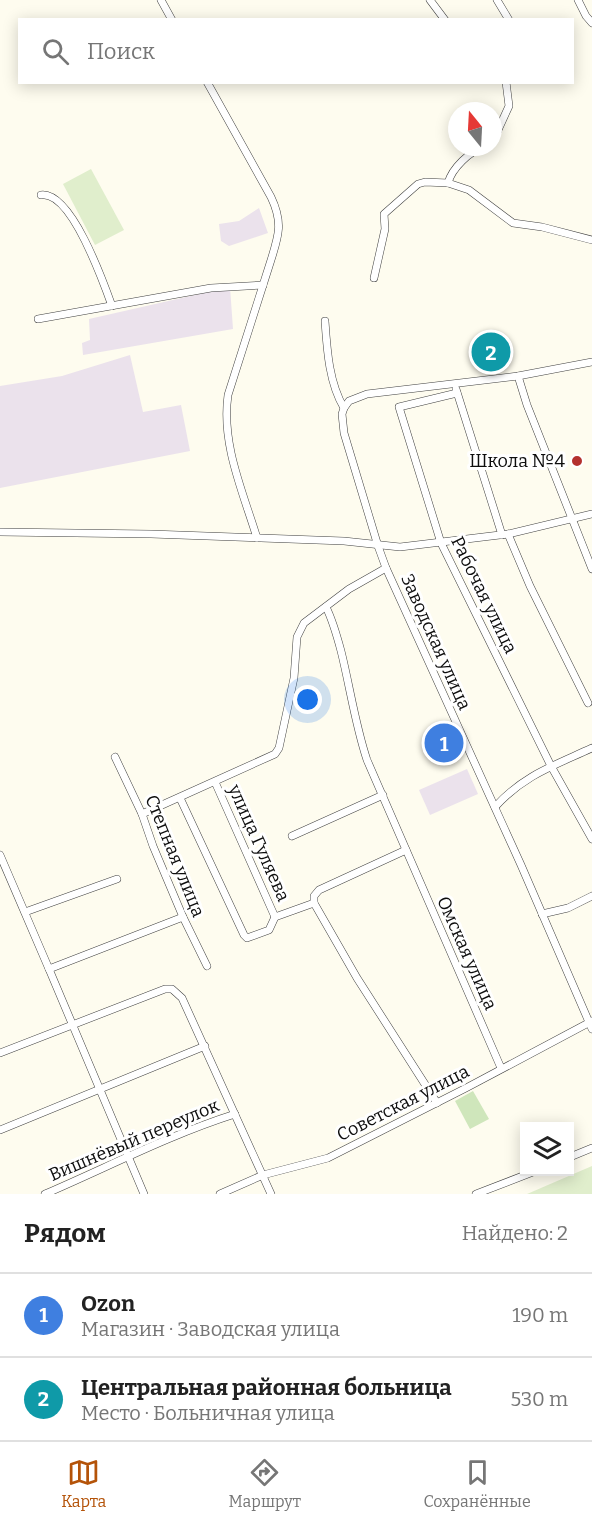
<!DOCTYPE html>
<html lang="ru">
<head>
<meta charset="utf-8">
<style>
  :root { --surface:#fff; --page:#f2f2f2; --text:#222; --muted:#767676; --line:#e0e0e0; --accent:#b45309 }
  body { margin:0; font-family:Bitter,serif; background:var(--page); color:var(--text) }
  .controls { position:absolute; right:18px; bottom:18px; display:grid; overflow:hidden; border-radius:0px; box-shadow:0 3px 15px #0003 }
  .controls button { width:54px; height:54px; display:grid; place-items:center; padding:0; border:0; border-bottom:2px solid var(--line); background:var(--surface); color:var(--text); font:30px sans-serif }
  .compass { position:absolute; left:448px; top:102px; width:54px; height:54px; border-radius:50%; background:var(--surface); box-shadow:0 3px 15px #0003; rotate:342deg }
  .you { position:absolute; left:308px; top:700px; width:21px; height:21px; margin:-15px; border:4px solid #fff; border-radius:50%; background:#1a73e8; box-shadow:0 0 0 9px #1a73e833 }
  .badge { display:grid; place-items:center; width:39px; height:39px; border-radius:50%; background:var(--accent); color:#fff; font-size:20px; font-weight:700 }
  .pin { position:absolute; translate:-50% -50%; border:3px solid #fff; box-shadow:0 2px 6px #0006 }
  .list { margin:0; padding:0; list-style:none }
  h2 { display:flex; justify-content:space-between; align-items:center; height:78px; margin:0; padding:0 24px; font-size:26px }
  h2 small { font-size:20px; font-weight:400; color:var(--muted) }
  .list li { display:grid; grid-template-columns:39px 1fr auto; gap:18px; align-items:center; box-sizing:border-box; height:84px; padding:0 24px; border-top:2px solid var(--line) }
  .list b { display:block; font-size:22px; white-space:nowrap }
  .list p { margin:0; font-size:20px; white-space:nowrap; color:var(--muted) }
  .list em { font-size:20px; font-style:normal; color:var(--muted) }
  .icon { flex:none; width:33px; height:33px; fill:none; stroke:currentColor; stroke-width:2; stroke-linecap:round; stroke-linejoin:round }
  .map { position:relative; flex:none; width:592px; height:1194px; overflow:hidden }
  .search { position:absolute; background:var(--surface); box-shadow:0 3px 15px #0003; left:18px; right:18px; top:18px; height:66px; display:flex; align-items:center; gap:15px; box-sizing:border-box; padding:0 21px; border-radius:0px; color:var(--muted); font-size:22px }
  .sheet { height:246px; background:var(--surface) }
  nav { display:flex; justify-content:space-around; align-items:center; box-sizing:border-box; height:84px; border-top:2px solid var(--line); background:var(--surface); font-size:16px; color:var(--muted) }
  nav a { display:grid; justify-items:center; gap:3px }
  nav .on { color:var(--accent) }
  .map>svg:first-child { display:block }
  .industrial { fill:#ebe2ec }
  .green { fill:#cfe6bb }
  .pitch { fill:#e0eecc }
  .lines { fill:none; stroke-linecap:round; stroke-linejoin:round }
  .minor-casing { stroke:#404040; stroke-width:8 }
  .minor { stroke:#fff; stroke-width:7 }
  .poi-dot { fill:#b4312e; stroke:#fff; stroke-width:2 }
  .labels { text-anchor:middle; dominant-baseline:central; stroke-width:6; stroke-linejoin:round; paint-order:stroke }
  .poi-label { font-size:18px; fill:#0d0d0d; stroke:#fff; text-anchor:end }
  .street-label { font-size:18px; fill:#0d0d0d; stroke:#fff }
</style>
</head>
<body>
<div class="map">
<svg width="592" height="1194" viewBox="0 0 592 1194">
  <rect width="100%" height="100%" fill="#fefcef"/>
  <g class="industrial">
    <path d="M259,208L268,233L229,246L221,241L219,224L239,221Z"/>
    <path d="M230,287L233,329L83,355L82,343L90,340L89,319Z"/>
    <path d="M130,355L143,412L181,405L190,451L0,488V386L62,376Z"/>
    <path d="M467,769L478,794L430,815L419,790Z"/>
  </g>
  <path class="green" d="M473,1091L489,1119L470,1129L455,1101Z"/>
  <g class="pitch">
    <path d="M91,169L124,230L95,245L63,184Z"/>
    <path d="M592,1166V1194H527Z"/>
  </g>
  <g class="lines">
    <g class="minor-casing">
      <g id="minor">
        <path d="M161,0L172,20"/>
        <path d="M430,0L445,20"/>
        <path d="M497,0L509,20"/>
        <path d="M578,0L586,16L592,23"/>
        <path d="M207,82L271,197C283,222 279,235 271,260L228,395C221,444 243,492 257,538"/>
        <path d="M493,141L509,106L506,82"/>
        <path d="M448,183C452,168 470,151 484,147"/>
        <path d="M41,195C71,191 103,281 112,306"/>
        <path d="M374,278L385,229L384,214L418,184L425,182L448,183L469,190L513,223L542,227L592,240"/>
        <path d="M38,319L211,288L263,285"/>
        <path d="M325,321C327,350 329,383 344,408L342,414L344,433L378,546L386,568L521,865L592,1029"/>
        <path d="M518,376L527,405L592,569"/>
        <path d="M456,389L502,535"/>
        <path d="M457,393L399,407L441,543L551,766L592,839"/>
        <path d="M344,408L349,401L367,394L518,376L592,362"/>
        <path d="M0,532L151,534L344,541L400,547L508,534L592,514"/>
        <path d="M508,534L530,586L588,703"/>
        <path d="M326,607C333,621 337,636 341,651C350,687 355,724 367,760L501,1068"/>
        <path d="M115,757L142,814L153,846L183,917L207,966"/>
        <path d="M215,782L275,917"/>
        <path d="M180,798L244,935L247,938L269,930L275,917L314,903V896L319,890L406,850"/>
        <path d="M495,807C524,775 553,766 592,748"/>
        <path d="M142,814L275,754L279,748L294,678L297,637L304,623L349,589L386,568"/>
        <path d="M292,836L383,795"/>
        <path d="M0,855L49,969"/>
        <path d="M314,903L357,978L437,1103"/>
        <path d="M25,912L117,879"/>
        <path d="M542,914L568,908L592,896"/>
        <path d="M0,1053L165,989H172L182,998L271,1194"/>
        <path d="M0,1130L205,1046"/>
        <path d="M570,1157L592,1148"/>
        <path d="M45,1194C108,1167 169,1135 235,1114"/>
        <path d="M144,1194L49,969L183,917"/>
        <path d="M220,1194L263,1175L328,1158L466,1088L592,1021"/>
        <path d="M476,1194L533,1172"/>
      </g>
    </g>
    <use href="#minor" class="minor"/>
  </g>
  <circle class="poi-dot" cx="577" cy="461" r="6"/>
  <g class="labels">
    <g class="poi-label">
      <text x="565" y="461">Школа №4</text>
    </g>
    <g class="street-label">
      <text transform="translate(484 595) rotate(64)">Рабочая улица</text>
      <text transform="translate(436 642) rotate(66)">Заводская улица</text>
      <text transform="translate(259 843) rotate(66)">улица Гуляева</text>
      <text transform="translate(175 856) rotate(68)">Степная улица</text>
      <text transform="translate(467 953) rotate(66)">Омская улица</text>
      <text transform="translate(403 1103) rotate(-27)">Советская улица</text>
      <text transform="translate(134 1140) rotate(-23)">Вишнёвый переулок</text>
    </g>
  </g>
</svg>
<div class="controls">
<button><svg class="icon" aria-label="layers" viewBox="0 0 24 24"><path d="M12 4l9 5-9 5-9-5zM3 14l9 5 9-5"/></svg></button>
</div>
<svg class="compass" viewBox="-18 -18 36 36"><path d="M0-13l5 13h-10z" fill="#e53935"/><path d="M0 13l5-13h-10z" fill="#767676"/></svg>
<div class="you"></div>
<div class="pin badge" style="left:444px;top:743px;background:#3f7fe0">1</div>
<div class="pin badge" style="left:491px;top:352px;background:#0f9aa8">2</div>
<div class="search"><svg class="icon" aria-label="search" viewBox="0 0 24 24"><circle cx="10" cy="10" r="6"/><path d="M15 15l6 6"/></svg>Поиск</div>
</div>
<section class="sheet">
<h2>Рядом<small>Найдено: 2</small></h2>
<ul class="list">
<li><span class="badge" style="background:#3f7fe0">1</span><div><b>Ozon</b><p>Магазин · Заводская улица</p></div><em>190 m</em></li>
<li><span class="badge" style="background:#0f9aa8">2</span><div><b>Центральная районная больница</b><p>Место · Больничная улица</p></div><em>530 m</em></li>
</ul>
</section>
<nav>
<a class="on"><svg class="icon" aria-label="map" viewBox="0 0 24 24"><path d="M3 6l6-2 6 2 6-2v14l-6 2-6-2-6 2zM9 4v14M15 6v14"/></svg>Карта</a>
<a><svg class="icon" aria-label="directions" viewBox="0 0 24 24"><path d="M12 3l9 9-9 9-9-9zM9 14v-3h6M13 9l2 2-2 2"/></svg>Маршрут</a>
<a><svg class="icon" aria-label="saved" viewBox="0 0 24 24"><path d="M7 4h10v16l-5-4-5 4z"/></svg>Сохранённые</a>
</nav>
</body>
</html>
